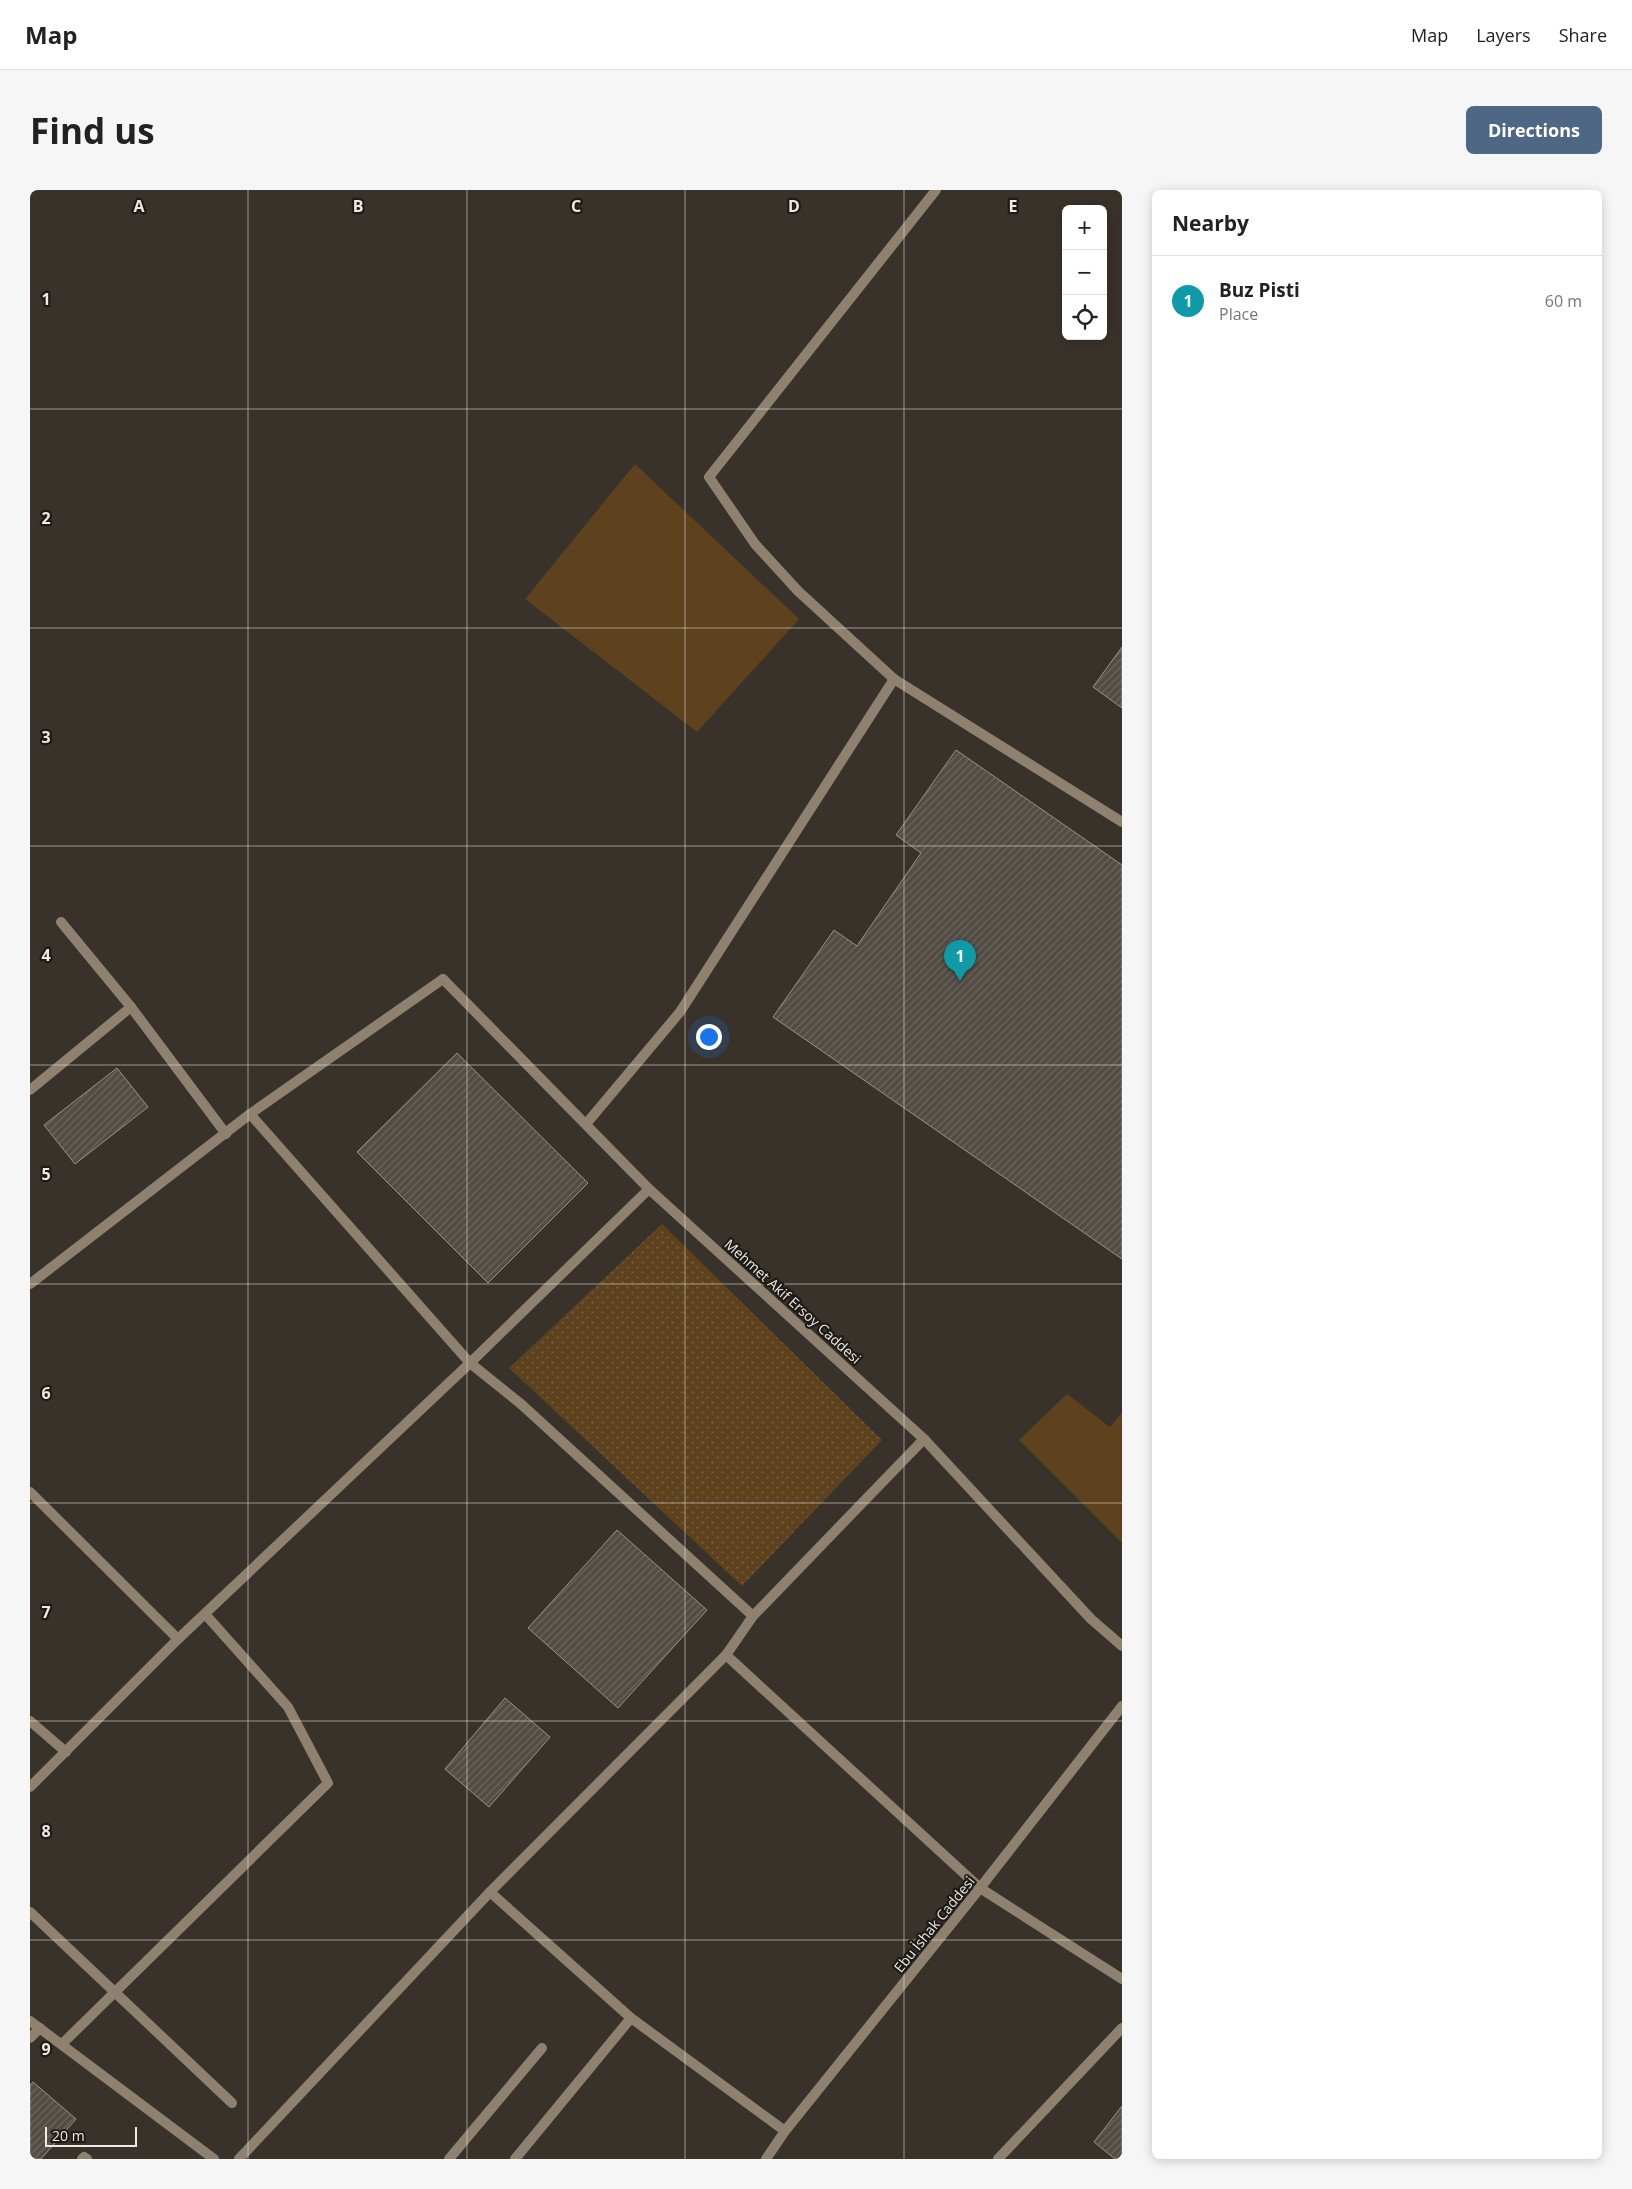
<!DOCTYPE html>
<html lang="en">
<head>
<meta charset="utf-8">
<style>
  :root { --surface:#fff; --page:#f6f6f6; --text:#222; --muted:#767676; --line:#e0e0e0; --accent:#4e6784 }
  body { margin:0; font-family:"Open Sans",sans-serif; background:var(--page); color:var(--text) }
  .controls { position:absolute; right:15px; top:15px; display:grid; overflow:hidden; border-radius:8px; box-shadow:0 2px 12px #0003 }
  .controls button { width:45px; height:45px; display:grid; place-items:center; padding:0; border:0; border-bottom:1px solid var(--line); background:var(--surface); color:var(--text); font:25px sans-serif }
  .scale { position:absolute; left:15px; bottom:12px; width:92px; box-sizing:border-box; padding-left:5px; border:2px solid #eee9e4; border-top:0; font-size:14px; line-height:18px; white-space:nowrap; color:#eee9e4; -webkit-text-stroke:4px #1e1b17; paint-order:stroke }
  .you { position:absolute; left:678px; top:846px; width:18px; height:18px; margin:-12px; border:4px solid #fff; border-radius:50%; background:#1a73e8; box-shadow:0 0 0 8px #1a73e833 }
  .badge { display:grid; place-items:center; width:32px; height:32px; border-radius:50%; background:var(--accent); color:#fff; font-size:16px; font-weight:700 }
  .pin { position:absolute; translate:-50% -41px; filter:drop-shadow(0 1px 2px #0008) }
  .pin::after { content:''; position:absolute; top:26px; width:18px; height:15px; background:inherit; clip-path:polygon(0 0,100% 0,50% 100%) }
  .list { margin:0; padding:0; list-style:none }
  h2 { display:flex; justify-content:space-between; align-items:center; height:65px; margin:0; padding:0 20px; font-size:21px }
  h2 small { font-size:16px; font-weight:400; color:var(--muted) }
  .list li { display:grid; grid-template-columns:32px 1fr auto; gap:15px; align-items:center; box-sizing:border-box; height:90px; padding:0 20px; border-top:1px solid var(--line) }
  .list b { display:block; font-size:19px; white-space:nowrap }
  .list p { margin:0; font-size:16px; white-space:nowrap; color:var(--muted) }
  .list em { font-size:16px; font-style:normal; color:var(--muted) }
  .icon { flex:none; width:28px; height:28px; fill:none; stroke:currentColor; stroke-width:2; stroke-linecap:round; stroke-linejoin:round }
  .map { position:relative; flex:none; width:1092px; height:1969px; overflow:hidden; border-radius:8px }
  header { display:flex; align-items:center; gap:30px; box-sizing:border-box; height:70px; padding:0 25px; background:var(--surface); border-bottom:1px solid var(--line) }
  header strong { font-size:24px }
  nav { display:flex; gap:28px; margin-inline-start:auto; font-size:18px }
  .intro { display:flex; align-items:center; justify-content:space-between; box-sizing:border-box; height:120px; padding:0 30px }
  h1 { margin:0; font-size:35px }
  .button { padding:12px 22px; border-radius:8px; background:var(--accent); color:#fff; font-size:18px; font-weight:700 }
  main { display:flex; gap:30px; padding:0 30px }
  aside { flex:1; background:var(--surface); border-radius:8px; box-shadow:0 2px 12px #0003 }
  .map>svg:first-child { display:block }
  .green { fill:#5d421d }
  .park { fill:url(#park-dots) }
  .building { fill:url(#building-hatch); stroke:#9a9288 }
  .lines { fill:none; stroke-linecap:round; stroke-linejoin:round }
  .service { stroke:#8e8170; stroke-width:10 }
  .minor { stroke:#8e8170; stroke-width:10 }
  .tertiary { stroke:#8e8170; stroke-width:10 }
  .grid { fill:none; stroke:#eee9e4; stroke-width:1; stroke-opacity:0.55 }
  .labels { text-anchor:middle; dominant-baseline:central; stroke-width:4.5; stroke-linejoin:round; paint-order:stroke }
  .street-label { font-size:14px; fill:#eee9e4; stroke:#1e1b17 }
  .grid-label { font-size:16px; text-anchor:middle; font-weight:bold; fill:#eee9e4; stroke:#1e1b17; stroke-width:4.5; stroke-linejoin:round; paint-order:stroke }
</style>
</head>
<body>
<header>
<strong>Map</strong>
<nav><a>Map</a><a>Layers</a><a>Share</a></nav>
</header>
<div class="intro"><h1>Find us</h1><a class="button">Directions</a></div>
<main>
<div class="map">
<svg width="1092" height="1969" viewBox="0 0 1092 1969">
  <defs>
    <pattern id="park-dots" width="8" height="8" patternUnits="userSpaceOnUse" patternTransform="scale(1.25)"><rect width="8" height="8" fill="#5d421d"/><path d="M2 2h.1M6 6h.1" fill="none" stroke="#755d3e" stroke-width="1.8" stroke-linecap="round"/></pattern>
    <pattern id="building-hatch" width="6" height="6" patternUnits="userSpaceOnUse" patternTransform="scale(1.25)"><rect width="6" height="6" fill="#534c44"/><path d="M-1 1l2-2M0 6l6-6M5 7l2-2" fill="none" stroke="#6c665f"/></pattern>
  </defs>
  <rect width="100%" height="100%" fill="#39322a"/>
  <g class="green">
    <path d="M605,274L769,429L667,542L495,409Z"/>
    <path d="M1037,1204L1080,1237L1092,1222V1353L989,1250Z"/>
  </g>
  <path class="park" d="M632,1034L852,1250L712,1396L479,1178Z"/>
  <g class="building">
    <path d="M1092,457V518L1063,497Z"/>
    <path d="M926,560L1092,675V1069L743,827L804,740L827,756L891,663L866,645Z"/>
    <path d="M427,863L558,993L458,1093L327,962Z"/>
    <path d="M87,878L118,917L45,974L14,935Z"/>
    <path d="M587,1340L677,1420L588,1518L498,1438Z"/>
    <path d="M475,1508L520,1547L459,1617L415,1579Z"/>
    <path d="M3,1892L46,1929L11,1969H0V1895Z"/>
    <path d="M1092,1916V1969H1085L1064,1952Z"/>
  </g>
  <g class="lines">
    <g class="service">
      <path d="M906,0L679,287L725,354L768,401L864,489L1092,632"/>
      <path d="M556,934L650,822L864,489"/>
      <path d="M0,1722L202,1913"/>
      <path d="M0,1848L10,1838"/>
      <path d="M32,1854L298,1593L258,1517L175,1424"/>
      <path d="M52,1969L54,1967L57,1969"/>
      <path d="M419,1969L512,1858"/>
    </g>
    <g class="minor">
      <path d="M31,732L101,817L196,944"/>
      <path d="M0,900L101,817"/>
      <path d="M220,924L440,1173L491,1214L723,1426"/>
      <path d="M0,1094L220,924L413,789"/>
      <path d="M0,1302L148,1449"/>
      <path d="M696,1465L950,1698L1092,1789"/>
      <path d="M0,1531L36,1562"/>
      <path d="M0,1597L148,1449L440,1173L619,999"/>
      <path d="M460,1702L601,1828L755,1941"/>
      <path d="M0,1831L184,1969"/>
      <path d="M209,1969L460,1702L696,1465L723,1426L894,1249"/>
      <path d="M485,1969L601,1828"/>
      <path d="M968,1969L1092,1838"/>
    </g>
    <g class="tertiary">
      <path d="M413,789L619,999L894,1249L1061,1429L1092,1456"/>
      <path d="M736,1969L755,1941L950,1698L1092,1516"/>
    </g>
  </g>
  <path class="grid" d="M218,0V1969M437,0V1969M655,0V1969M874,0V1969M0,219H1092M0,438H1092M0,656H1092M0,875H1092M0,1094H1092M0,1313H1092M0,1531H1092M0,1750H1092"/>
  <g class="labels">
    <g class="street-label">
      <text transform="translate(763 1111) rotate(42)">Mehmet Akif Ersoy Caddesi</text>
      <text transform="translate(904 1734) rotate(-51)">Ebu İshak Caddesi</text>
    </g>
  </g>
  <g class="grid-label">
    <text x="109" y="22">A</text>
    <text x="328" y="22">B</text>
    <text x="546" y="22">C</text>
    <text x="764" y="22">D</text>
    <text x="983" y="22">E</text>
    <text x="16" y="115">1</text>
    <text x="16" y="334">2</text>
    <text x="16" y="553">3</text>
    <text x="16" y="771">4</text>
    <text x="16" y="990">5</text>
    <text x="16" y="1209">6</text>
    <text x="16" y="1428">7</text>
    <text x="16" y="1647">8</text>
    <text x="16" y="1865">9</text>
  </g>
</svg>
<div class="controls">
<button>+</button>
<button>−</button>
<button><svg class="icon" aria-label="locate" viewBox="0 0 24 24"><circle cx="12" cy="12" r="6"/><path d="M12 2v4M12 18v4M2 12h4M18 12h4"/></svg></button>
</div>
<div class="scale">20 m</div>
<div class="you"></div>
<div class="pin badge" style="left:930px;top:791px;background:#0f9aa8">1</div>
</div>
<aside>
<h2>Nearby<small></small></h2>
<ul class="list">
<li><span class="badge" style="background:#0f9aa8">1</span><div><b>Buz Pisti</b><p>Place</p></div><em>60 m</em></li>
</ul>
</aside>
</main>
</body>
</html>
